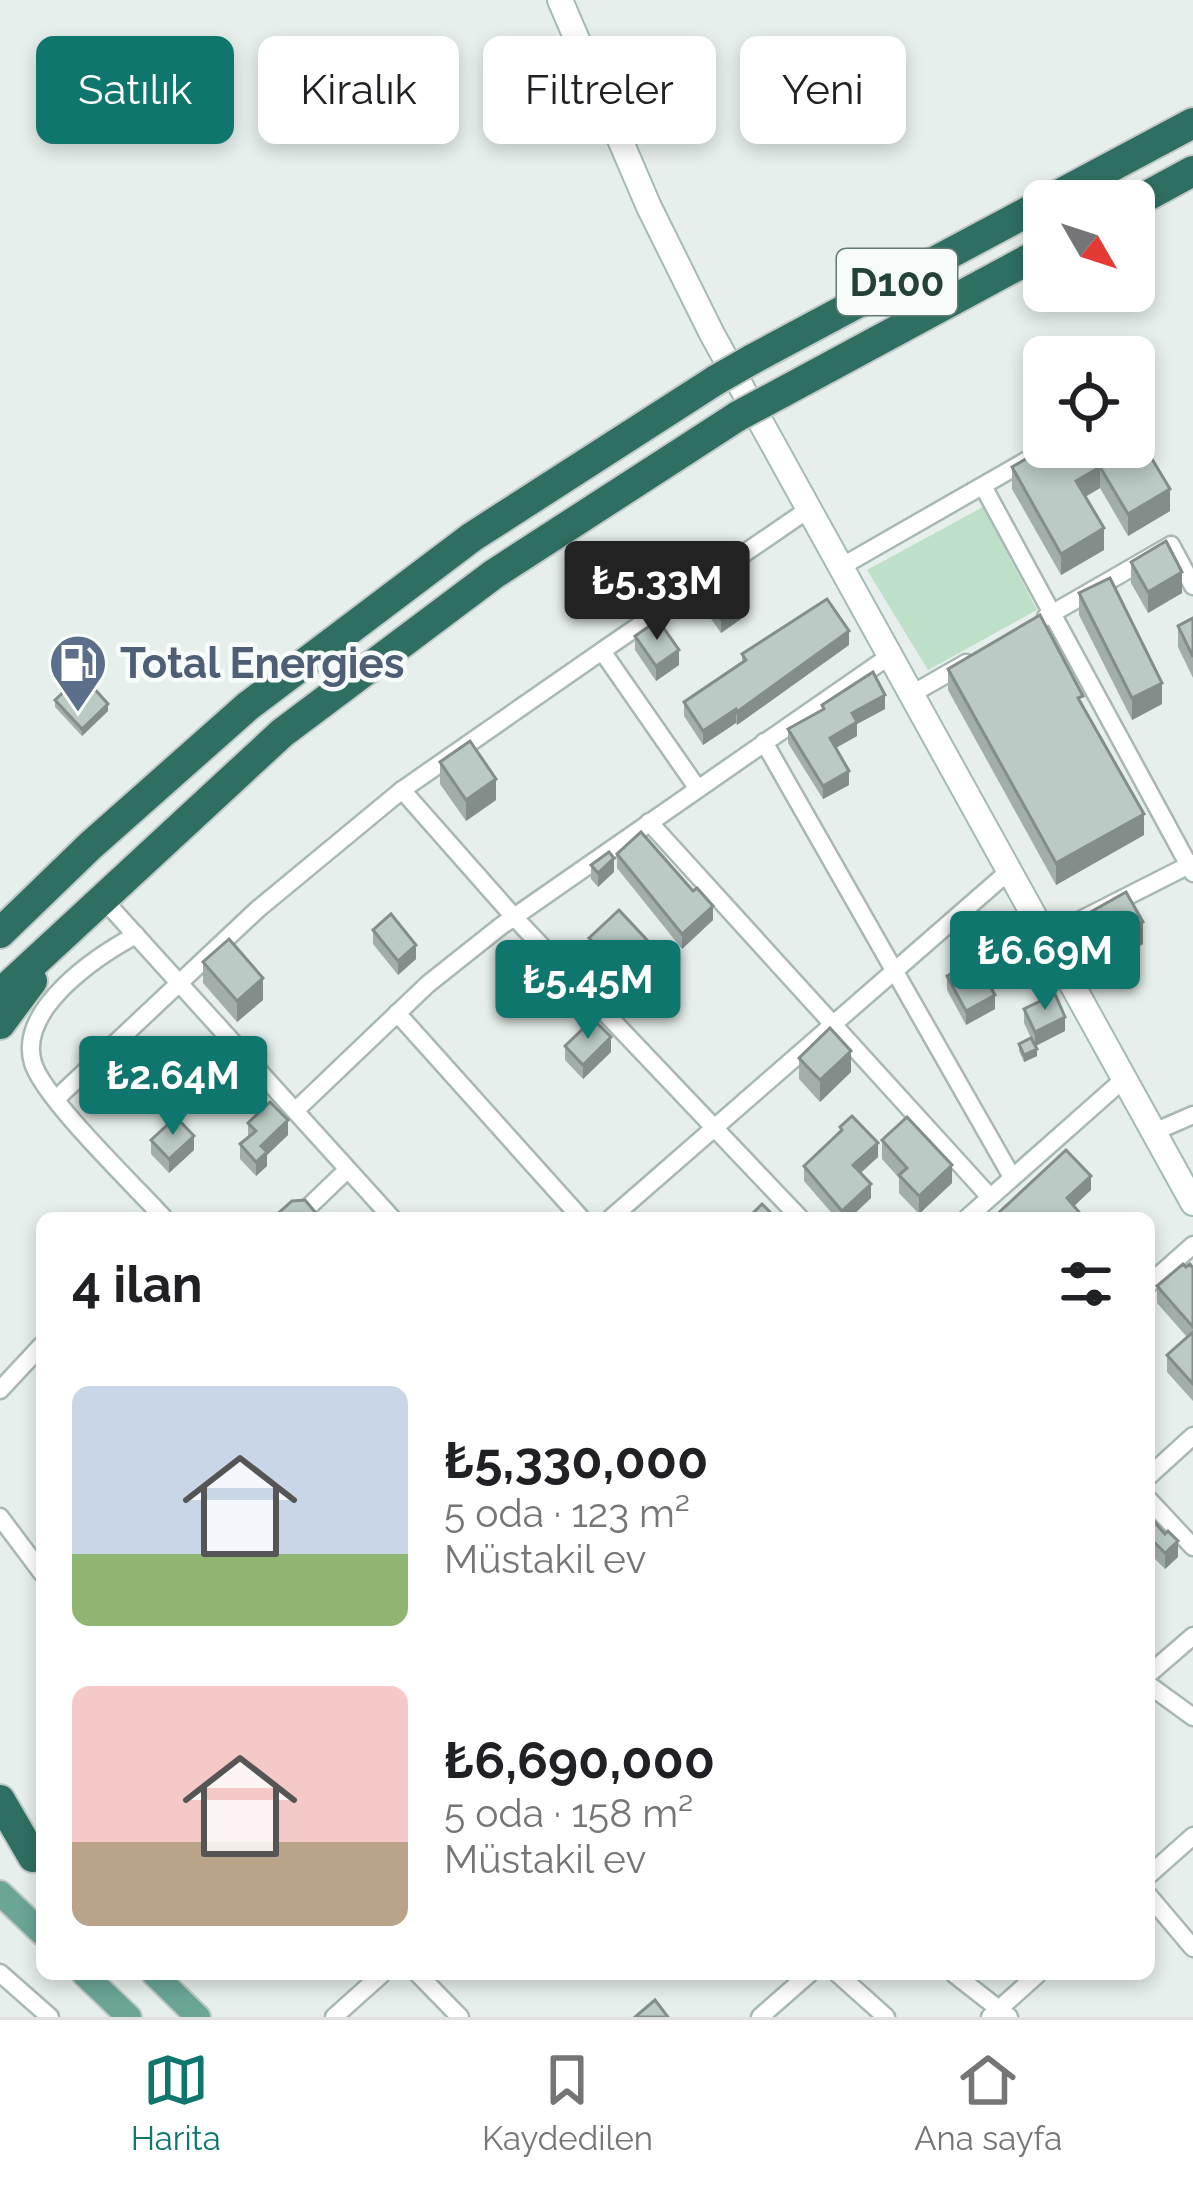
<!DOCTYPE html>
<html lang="tr">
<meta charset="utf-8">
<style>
body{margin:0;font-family:Raleway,sans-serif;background:#f6f6f6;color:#202124;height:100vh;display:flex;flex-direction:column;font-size:45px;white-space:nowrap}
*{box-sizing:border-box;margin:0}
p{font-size:39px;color:#757577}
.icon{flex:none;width:66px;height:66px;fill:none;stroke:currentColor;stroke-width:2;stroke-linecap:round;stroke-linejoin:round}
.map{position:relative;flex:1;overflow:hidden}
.side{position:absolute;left:36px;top:1212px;width:1119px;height:768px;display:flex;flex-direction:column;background:#fff;border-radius:18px;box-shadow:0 6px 18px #0003}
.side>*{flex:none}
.hud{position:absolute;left:36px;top:36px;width:1122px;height:108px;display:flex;gap:24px}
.needle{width:78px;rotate:129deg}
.tools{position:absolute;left:1023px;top:180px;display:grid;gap:24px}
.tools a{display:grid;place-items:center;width:132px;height:132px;border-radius:18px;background:#fff;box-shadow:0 6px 18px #0003;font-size:60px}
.price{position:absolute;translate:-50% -102px;padding:0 27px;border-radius:12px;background:#0f766e;color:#fff;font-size:39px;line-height:78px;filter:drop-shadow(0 3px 6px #0008)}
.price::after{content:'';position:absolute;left:50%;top:72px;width:36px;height:27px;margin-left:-18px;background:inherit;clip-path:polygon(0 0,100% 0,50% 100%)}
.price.current{background:#222;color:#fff}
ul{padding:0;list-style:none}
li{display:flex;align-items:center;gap:36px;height:300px;padding:0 36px}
li span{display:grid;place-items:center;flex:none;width:336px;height:240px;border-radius:18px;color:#555}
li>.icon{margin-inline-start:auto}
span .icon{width:144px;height:144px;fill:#fffc;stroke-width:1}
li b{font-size:51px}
h2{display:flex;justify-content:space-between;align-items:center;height:144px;padding:0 36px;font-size:51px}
.chip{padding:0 42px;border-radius:18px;background:#fff;box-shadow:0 6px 18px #0003;font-size:42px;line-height:108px}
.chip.current{background:#0f766e;color:#fff}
.dock{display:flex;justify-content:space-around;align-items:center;height:168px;border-top:3px solid #e0e0e0;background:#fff;font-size:33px;color:#757577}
.dock a{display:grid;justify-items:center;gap:6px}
.dock .current{color:#0f766e}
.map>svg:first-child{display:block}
.green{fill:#bfe0c8}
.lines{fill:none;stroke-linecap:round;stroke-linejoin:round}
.street-casing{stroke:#a8b8b2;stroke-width:21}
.secondary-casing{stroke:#a4bbb3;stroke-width:28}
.primary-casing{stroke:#c2cac8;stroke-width:28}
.highway-casing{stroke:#c2cac8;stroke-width:34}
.street{stroke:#fff;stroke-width:16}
.secondary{stroke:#fff;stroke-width:24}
.primary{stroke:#6aa596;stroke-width:24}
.highway{stroke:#2f6f62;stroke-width:30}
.highway-bridge-casing{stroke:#c2cac8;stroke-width:34;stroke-linecap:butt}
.highway-bridge{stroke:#2f6f62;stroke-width:30}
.wall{fill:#a1aea9}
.shaded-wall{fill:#838d89}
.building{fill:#bbcac4;stroke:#838d89;stroke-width:3}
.labels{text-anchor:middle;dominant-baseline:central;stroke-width:9;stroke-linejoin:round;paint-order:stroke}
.shield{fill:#f7fbf9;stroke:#637a73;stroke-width:3}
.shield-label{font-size:39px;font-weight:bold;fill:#24423a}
.service-label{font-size:42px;font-weight:bold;fill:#4e5e75;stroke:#f7fbf9;text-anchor:start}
</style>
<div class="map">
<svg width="1193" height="2017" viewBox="0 0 1193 2017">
<rect width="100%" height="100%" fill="#e6efeb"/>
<path class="green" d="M983,507L1037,610L928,670L867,570Z"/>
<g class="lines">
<defs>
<g id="street">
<path d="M984,488L1193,873"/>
<path d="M839,568L1050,447"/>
<path d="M1046,617L1171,545L1193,586"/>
<path d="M910,695L966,663"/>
<path d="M764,742L1012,1177"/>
<path d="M698,789L602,651L806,511"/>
<path d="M402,790L514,917L800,1218"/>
<path d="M649,822L990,1197"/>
<path d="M103,899L392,1218"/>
<path d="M136,935C97,956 17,1009 33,1063C44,1099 135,1186 164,1218"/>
<path d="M1045,938L1193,863"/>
<path d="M397,1013L581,1218"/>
<path d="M56,1099L258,909L402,790L602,651"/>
<path d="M296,1110L428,984L501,926L888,657"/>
<path d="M1154,1132L1193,1115"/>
<path d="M297,1218L347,1170"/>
<path d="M611,1218L1008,872"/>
<path d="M967,1218L1124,1079"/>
<path d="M1149,1284L1193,1245"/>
<path d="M0,1390L42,1345"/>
<path d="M1149,1476L1193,1436"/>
<path d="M1149,1500L1193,1547"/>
<path d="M0,1517L42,1573"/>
<path d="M1149,1674L1193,1636"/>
<path d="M1149,1685L1193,1717"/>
<path d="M1149,1875L1193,1836"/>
<path d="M1149,1896L1193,1948"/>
<path d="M0,1973L50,2017"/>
<path d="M418,1974L460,2017"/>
<path d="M838,1974L886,2017"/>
<path d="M954,1974L1009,2017"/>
<path d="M334,2017L382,1974"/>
<path d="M760,2017L809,1974"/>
<path d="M990,2017L1038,1974"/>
</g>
<path id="secondary" d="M560,0L649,207L712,334L1193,1203"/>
<g id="primary">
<path d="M0,1893L42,1933"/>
<path d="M84,1974L129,2017"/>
<path d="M154,1974L198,2017"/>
</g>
<g id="highway">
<path d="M1047,201L1193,123"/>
<path d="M1134,203L1193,171"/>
<path d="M751,360L1044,203"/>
<path d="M781,393L1044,251"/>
<path d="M0,933L90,846L248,706L472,537L716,380"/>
<path d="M0,994L282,733L494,574L738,416"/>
<path d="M0,1024L32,981"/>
<path d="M0,1800L33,1857"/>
</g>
</defs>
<use href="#street" class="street-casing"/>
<use href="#secondary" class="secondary-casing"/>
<use href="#primary" class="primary-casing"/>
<use href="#highway" class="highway-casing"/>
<use href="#street" class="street"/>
<use href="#secondary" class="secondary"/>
<use href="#primary" class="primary"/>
<use href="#highway" class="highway"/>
<defs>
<g id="highway-bridge">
<path d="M716,380L751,360"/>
<path d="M738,416L781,393"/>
</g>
</defs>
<use href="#highway-bridge" class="highway-bridge-casing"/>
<use href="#highway-bridge" class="highway-bridge"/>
</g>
<g class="wall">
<path d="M1134,447L1170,511L1128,536L1100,488L1085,497L1104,550L1061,575L1012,489V467Z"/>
<path d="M1131,562L1182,593L1148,613L1131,583Z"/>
<path d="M700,589L741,619L721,633L700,603Z"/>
<path d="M1079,593L1162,704L1132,720L1079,615Z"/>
<path d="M1193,618V678L1178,647V626Z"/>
<path d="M635,636L679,665L656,681L635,650Z"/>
<path d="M849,645L737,725L736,723L703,745L684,716V702L742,662V654Z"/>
<path d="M948,669L1083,705L1144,835L1056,885L948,690Z"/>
<path d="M55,700L108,711L82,736L55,707Z"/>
<path d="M822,705L885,709L857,724V736L836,748L849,785L823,799L788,743V729L822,710Z"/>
<path d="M440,762L496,800L466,821L440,784Z"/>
<path d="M617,854L693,891L713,920L682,949L617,868Z"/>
<path d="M591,865L614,872L598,887L591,879Z"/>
<path d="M1087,914L1143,944L1104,965L1087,935Z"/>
<path d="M373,930L416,959L398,975L373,944Z"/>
<path d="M589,938L658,953L678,962L669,971L661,962V969L630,996L589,952Z"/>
<path d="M203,962L263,1000L237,1022L203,983Z"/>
<path d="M947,976L995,1009L966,1025L947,990Z"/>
<path d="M1024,1009L1065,1031L1036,1046L1037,1056L1024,1062L1019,1051V1044L1031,1038L1024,1023Z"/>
<path d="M565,1046L611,1052L583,1079L565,1060Z"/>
<path d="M799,1058L851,1072L820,1102L799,1079Z"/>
<path d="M248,1123L288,1135L267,1155V1166L256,1176L240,1159V1144L248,1138Z"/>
<path d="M840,1127L878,1157L861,1173L871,1198L850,1218H836L804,1181V1166L840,1132Z"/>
<path d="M151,1140L194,1150L169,1173L151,1154Z"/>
<path d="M882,1140L952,1183L919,1214L899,1193V1178L882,1159Z"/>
<path d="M1186,1267L1193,1268V1401L1167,1372V1355L1187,1337L1157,1303V1286Z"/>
<path d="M1149,1516L1165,1534L1178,1557L1165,1569L1149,1553Z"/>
</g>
<g class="shaded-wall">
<path d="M1100,467V488L1076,502V481Z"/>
<path d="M1170,489V511L1128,536V514Z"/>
<path d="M1104,528V550L1061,575V554Z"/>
<path d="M1182,572V593L1148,613V592Z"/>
<path d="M741,604V619L721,633V619Z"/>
<path d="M849,631V645L737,725V712Z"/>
<path d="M679,650V665L656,681V666Z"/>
<path d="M1162,683V704L1132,720V698Z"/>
<path d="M885,695V709L857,724V736L830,751V738L852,713Z"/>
<path d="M108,704V711L82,736V729Z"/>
<path d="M736,709V723L703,745V731Z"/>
<path d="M849,771V785L823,799V786Z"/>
<path d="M496,779V800L466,821V800Z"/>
<path d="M1144,814V835L1056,885V863Z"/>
<path d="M614,858V872L598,887V873Z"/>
<path d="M713,906V920L682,949V934Z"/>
<path d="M1143,922V944L1104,965V944Z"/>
<path d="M416,945V959L398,975V961Z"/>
<path d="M661,955V969L630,996V982Z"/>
<path d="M678,955V962L669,971V964Z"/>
<path d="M263,978V1000L237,1022V1001Z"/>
<path d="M995,995V1009L966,1025V1011Z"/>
<path d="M1065,1017V1031L1035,1046V1032Z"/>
<path d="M611,1037V1052L583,1079V1065Z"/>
<path d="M1037,1049V1056L1024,1062V1055Z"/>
<path d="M851,1051V1072L820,1102V1080Z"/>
<path d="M288,1120V1135L267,1155V1166L256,1176V1162L261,1146Z"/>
<path d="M194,1136V1150L169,1173V1159Z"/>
<path d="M878,1143V1157L853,1179V1165Z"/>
<path d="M952,1165V1183L919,1214V1196Z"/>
<path d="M1091,1176V1190L1067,1213V1198Z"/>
<path d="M871,1184V1198L850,1218H842V1211Z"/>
<path d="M1178,1541V1557L1165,1569V1553Z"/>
</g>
<g class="building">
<path d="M1134,441L1144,457L1149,454L1170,489L1128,514L1100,467L1076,481L1104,528L1061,554L1012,467L1046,447H1134Z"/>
<path d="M1166,541L1182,572L1148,592L1131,562Z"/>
<path d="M720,575L741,604L721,619L700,589Z"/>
<path d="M1110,578L1162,683L1132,698L1079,593Z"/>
<path d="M827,599L849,631L737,712L736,709L703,731L684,702L746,660L742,654Z"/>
<path d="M1040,615L1083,696L1078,698L1144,814L1056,863L948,669Z"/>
<path d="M1193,618V657L1178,626Z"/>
<path d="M658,620L679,650L656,666L635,636Z"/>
<path d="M873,672L885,695L852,713L857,722L830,738L849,771L823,786L788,729L824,709L822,705Z"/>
<path d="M82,675L108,704L82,729L55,700Z"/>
<path d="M470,741L496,779L466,800L440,762Z"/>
<path d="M641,832L693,891L697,888L713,906L682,934L617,854Z"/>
<path d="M609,852L614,858L598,873L591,865Z"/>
<path d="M1126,892L1143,922L1104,944L1087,914Z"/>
<path d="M619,910L661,955L630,982L589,938Z"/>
<path d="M391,914L416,945L398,961L373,930Z"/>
<path d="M229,939L263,978L237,1001L203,962Z"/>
<path d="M667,944L678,955L669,964L658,953Z"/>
<path d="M975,960L995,995L966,1011L947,976Z"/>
<path d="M1055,994L1065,1017L1035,1032L1024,1009Z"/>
<path d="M593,1019L611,1037L583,1065L565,1046Z"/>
<path d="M830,1028L851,1051L820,1080L799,1058Z"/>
<path d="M1031,1038L1037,1049L1024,1055L1019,1044Z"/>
<path d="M270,1102L288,1120L261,1146L267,1152L256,1162L240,1144L256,1131L248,1123Z"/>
<path d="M852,1116L878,1143L853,1165L871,1184L842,1211L804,1166L842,1130L840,1127Z"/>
<path d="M176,1117L194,1136L169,1159L151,1140Z"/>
<path d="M907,1117L952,1165L919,1196L899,1175L907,1168L882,1140Z"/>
<path d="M1066,1150L1091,1176L1067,1198L1084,1218H993Z"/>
<path d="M305,1200L320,1218H273L292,1201Z"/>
<path d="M762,1204L776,1218H748Z"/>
<path d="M1183,1264L1186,1267L1190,1264L1193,1268V1327L1157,1286Z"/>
<path d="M1193,1332V1384L1167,1355Z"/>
<path d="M1149,1516L1165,1534L1168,1531L1178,1541L1165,1553L1149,1537Z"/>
<path d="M655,2000L668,2017H635Z"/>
</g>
<defs>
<symbol id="fuel-pin" viewBox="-11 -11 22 30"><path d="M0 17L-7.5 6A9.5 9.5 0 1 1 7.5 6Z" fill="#5c6f8a" stroke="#f7fbf9"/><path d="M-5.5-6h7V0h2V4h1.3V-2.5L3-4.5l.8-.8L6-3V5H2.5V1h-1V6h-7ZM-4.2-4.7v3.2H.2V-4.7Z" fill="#fff"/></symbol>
</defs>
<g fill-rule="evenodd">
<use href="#fuel-pin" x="45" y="630" width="66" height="90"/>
</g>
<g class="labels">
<rect class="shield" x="837" y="249" width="120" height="66" rx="9"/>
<g class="shield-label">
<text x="897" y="282">D100</text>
</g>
<g class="service-label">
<text x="120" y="663">Total Energies</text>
</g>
</g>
</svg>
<div class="tools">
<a><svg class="needle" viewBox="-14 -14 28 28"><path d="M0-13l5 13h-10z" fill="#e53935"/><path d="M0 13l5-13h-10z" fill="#757577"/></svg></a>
<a><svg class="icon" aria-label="locate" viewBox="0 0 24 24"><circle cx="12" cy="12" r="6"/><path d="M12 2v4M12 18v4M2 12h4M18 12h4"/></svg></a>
</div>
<b class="price current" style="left:657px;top:643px">₺5.33M</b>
<b class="price" style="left:1045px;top:1013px">₺6.69M</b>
<b class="price" style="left:588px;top:1042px">₺5.45M</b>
<b class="price" style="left:173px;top:1138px">₺2.64M</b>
<div class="hud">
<a class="chip current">Satılık</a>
<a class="chip">Kiralık</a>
<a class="chip">Filtreler</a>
<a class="chip">Yeni</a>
</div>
<section class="side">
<h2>4 ilan<svg class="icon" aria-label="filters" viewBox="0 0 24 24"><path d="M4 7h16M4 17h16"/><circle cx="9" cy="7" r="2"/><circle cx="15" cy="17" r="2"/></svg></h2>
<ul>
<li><span style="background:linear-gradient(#c9d6e8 70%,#8fb573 0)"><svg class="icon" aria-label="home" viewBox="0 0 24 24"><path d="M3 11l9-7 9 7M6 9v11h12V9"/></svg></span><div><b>₺5,330,000</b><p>5 oda · 123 m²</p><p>Müstakil ev</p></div></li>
<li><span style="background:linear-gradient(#f6c9c9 65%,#b9a48a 0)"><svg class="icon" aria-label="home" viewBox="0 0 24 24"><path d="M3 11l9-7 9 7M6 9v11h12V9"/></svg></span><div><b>₺6,690,000</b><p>5 oda · 158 m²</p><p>Müstakil ev</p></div></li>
</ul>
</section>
</div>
<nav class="dock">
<a class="current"><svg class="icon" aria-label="map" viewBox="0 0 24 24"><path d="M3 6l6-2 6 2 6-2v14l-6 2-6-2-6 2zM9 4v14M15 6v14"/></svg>Harita</a>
<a><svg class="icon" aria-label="saved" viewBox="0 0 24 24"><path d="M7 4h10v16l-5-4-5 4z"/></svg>Kaydedilen</a>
<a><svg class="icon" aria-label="home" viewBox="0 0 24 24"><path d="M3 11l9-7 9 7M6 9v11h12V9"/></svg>Ana sayfa</a>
</nav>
